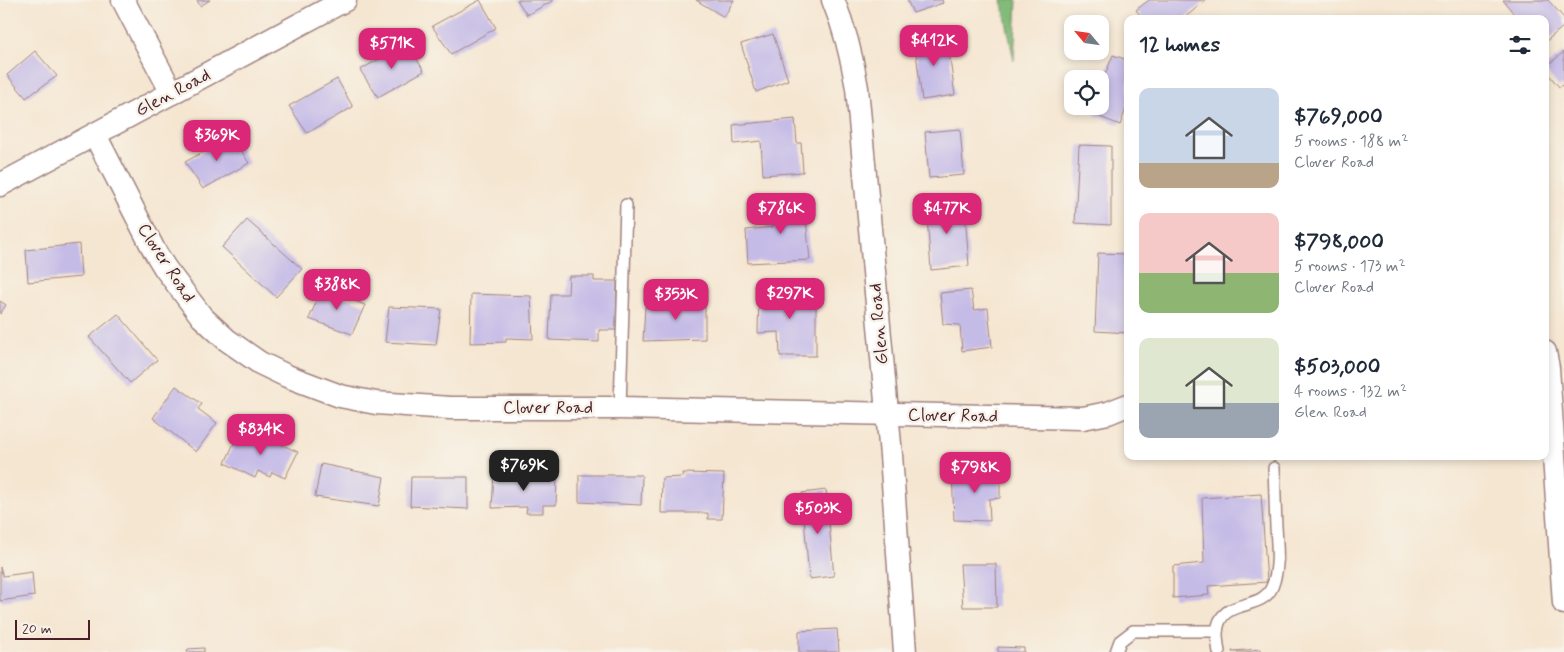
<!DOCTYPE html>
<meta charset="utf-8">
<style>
body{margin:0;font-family:Mynerve,sans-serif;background:#f6f6f7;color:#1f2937;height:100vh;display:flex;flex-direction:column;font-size:19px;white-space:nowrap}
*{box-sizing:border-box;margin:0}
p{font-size:16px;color:#747a83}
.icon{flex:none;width:28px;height:28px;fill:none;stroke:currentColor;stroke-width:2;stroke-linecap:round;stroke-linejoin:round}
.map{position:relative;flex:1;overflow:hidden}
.sheet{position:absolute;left:1124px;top:15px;width:425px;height:445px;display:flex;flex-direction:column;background:#fff;border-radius:10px;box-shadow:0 2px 8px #0003}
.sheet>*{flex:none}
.needle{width:32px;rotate:299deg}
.fabs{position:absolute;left:1064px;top:15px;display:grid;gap:10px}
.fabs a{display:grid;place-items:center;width:45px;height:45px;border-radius:10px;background:#fff;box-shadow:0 2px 8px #0003;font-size:25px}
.scale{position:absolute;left:15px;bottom:12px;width:75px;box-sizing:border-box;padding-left:5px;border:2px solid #4a1f2b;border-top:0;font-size:14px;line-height:18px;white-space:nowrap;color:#4a1f2b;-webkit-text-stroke:4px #f7f3e8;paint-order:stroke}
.price{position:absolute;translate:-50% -42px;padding:0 11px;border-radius:10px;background:#db2777;color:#fff;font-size:16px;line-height:32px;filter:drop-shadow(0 1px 2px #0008)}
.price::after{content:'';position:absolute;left:50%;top:30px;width:15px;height:11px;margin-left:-8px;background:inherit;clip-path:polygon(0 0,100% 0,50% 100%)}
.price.on{background:#222;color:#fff}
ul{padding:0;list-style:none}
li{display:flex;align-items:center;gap:15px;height:125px;padding:0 15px}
li span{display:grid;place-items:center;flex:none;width:140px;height:100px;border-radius:10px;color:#555}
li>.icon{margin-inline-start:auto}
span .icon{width:60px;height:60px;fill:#fffc;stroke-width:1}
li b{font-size:21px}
h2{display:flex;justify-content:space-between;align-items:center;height:60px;padding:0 15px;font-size:21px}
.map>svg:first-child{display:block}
.forest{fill:#80bb79;stroke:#656d52}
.building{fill:#c5bbe7}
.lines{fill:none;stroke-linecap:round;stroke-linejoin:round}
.lane-casing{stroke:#a0827e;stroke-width:14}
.street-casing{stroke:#a0827e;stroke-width:25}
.lane{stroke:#fff;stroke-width:11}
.street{stroke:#fff;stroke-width:22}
.labels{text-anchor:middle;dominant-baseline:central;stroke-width:5;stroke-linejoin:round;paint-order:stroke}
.street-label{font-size:18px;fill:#4a1f2b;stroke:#f7f3e8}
</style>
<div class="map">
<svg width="1564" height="652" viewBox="0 0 1564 652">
<rect width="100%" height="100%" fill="#f7f3e8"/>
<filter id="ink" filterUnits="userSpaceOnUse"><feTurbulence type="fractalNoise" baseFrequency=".02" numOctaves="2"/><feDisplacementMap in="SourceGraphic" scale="10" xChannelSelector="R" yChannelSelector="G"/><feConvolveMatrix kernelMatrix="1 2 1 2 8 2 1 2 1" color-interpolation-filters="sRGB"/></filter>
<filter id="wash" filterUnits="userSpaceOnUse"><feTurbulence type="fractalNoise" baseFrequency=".0096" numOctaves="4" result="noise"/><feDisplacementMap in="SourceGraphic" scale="20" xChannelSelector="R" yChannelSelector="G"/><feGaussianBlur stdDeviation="1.12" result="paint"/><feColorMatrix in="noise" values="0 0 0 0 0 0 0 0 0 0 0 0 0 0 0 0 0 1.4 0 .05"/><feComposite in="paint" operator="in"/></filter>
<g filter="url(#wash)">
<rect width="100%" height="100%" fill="#f5e6d1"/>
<path class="forest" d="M1002,0H1017L1014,61Z"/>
<g id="blocks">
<g class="building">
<path d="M197,0H210L200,6Z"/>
<path d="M480,0L496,28L451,54L432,26Z"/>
<path d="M517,0H554L527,15Z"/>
<path d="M696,0H734L724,17Z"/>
<path d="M907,0H942L943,3L913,13Z"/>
<path d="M1149,0H1206L1183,19L1179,15L1175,19H1143L1136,10Z"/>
<path d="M1503,0H1548L1564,18V26L1545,42V19H1518Z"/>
<path d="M939,32L942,45H948L955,95L922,100L914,37Z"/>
<path d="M773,34L788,80L756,92L741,44Z"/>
<path d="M407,43L424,71L378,97L360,70Z"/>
<path d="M35,51L57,76L26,98L7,75Z"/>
<path d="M1564,52V85L1559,87L1545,70V67Z"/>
<path d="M1113,55L1128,60V103L1120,125L1095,115L1098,106H1100L1103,94L1100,93V87Z"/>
<path d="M337,79L353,107L307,133L289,106Z"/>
<path d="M795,119L797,143H801L803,172L763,175L761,141L734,144L733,125Z"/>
<path d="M960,129L964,175L929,178L925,132Z"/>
<path d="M232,136L249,163L203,189L185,162Z"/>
<path d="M1079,145L1111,146V225L1075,223Z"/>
<path d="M804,199L810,260L748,263L746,230L773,227L770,203Z"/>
<path d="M964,200L969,266L931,270L926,203Z"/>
<path d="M247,220L302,269L276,297L222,247Z"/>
<path d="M79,244L81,277L28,282L26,250Z"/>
<path d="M1098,253L1128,254V333L1095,331Z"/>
<path d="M569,276H594V281H617L616,330H599V342L549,340L551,294H568Z"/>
<path d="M322,288L365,305L352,334L309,319Z"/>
<path d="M816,290V356H780L779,332L758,333L759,292Z"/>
<path d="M971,290L974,310L988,308L992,347L962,351L960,325L943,324L940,293Z"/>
<path d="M471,294L531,296L533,339L506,338V342L470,343Z"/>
<path d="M675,294L705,298V339L643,341L645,307L674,309Z"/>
<path d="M0,301L6,305L0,314Z"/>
<path d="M389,307L441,309L436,345L385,342Z"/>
<path d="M118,314L157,360L130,383L89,337Z"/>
<path d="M176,386L202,404L198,409L217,423L196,452L153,418Z"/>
<path d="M239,432L258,441L260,435L298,452L285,478L272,472L270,477L258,471L255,478L225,463Z"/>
<path d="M321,464L384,477L379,506L315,497Z"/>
<path d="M1000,468V498L989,499L990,521L954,520L952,472Z"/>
<path d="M682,473L724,474L722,519H708V513H661L662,478L683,477Z"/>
<path d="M494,474L557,478L556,505H543V513H526L527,507L492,508Z"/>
<path d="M579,475H642L641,505L579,502Z"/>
<path d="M411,477H468V509L410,506Z"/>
<path d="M826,490L834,576L809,579L802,493Z"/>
<path d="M1261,494L1267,582L1208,586L1209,595L1173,598V566L1204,563L1202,498Z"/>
<path d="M960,564H996L997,607H963Z"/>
<path d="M0,567L3,576L32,572L34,596L0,601Z"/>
<path d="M837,629L839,652H799V631Z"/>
<path d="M998,647L1024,648V652H998Z"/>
<path d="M204,648V652H187L188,649Z"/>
<path d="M1261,649V652H1232V651Z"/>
</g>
</g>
</g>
<g filter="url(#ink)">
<use href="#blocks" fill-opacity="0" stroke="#a0827e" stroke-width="1"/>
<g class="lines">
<defs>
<g id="lane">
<path d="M620,408L626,205"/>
<path d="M1116,652L1120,641L1133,631H1217"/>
<path d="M1219,652C1218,646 1217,639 1217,633C1219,596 1261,613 1272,587C1280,567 1277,547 1276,526C1275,507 1275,488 1274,468"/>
</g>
<g id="street">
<path d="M123,0L172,93"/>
<path d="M833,0C845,29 852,57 857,88L891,455L905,652"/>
<path d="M95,135L154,250L165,268L202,317L227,340L260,363L287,376L340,396L376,403L450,408H620L1083,418L1108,413L1128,405"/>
<path d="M0,185L345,0"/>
<path d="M1545,352L1548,368L1564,603"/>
</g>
</defs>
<use href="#lane" class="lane-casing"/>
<use href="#street" class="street-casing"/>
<use href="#lane" class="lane"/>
<use href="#street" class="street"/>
</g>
</g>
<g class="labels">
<g class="street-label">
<text transform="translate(173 93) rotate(-28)">Glen Road</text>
<text transform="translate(166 263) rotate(57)">Clover Road</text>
<text transform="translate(879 324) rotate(-95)">Glen Road</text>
<text x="548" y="408">Clover Road</text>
<text transform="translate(953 416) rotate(1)">Clover Road</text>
</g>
</g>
</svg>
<div class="fabs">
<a><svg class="needle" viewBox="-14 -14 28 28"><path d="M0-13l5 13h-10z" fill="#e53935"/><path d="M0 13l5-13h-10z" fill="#747a83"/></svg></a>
<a><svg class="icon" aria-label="locate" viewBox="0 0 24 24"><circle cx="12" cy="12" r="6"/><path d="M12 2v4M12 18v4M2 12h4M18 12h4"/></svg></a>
</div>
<div class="scale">20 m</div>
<b class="price" style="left:934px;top:67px">$412K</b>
<b class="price" style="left:392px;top:70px">$571K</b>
<b class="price" style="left:217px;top:162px">$369K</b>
<b class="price" style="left:781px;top:235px">$786K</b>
<b class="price" style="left:947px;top:235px">$477K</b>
<b class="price" style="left:337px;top:311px">$388K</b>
<b class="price" style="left:790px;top:320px">$297K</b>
<b class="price" style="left:676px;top:321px">$353K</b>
<b class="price" style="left:261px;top:456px">$834K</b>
<b class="price on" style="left:524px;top:492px">$769K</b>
<b class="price" style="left:975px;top:494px">$798K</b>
<b class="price" style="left:818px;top:535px">$503K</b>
<section class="sheet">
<h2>12 homes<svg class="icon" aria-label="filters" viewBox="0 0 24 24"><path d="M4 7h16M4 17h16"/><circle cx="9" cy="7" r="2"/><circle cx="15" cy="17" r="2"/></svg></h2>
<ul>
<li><span style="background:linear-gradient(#c9d6e8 75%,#b9a48a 0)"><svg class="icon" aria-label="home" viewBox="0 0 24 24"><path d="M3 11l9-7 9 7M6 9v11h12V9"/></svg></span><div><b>$769,000</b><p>5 rooms · 188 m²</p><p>Clover Road</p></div></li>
<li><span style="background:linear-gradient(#f6c9c9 60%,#8fb573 0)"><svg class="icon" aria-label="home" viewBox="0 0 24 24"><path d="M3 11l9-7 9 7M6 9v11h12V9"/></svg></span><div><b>$798,000</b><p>5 rooms · 173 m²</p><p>Clover Road</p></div></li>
<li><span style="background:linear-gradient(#dfe7d0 65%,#9aa5b1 0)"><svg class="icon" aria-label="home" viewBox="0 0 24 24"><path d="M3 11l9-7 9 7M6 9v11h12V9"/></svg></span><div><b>$503,000</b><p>4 rooms · 132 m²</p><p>Glen Road</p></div></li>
</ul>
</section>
</div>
